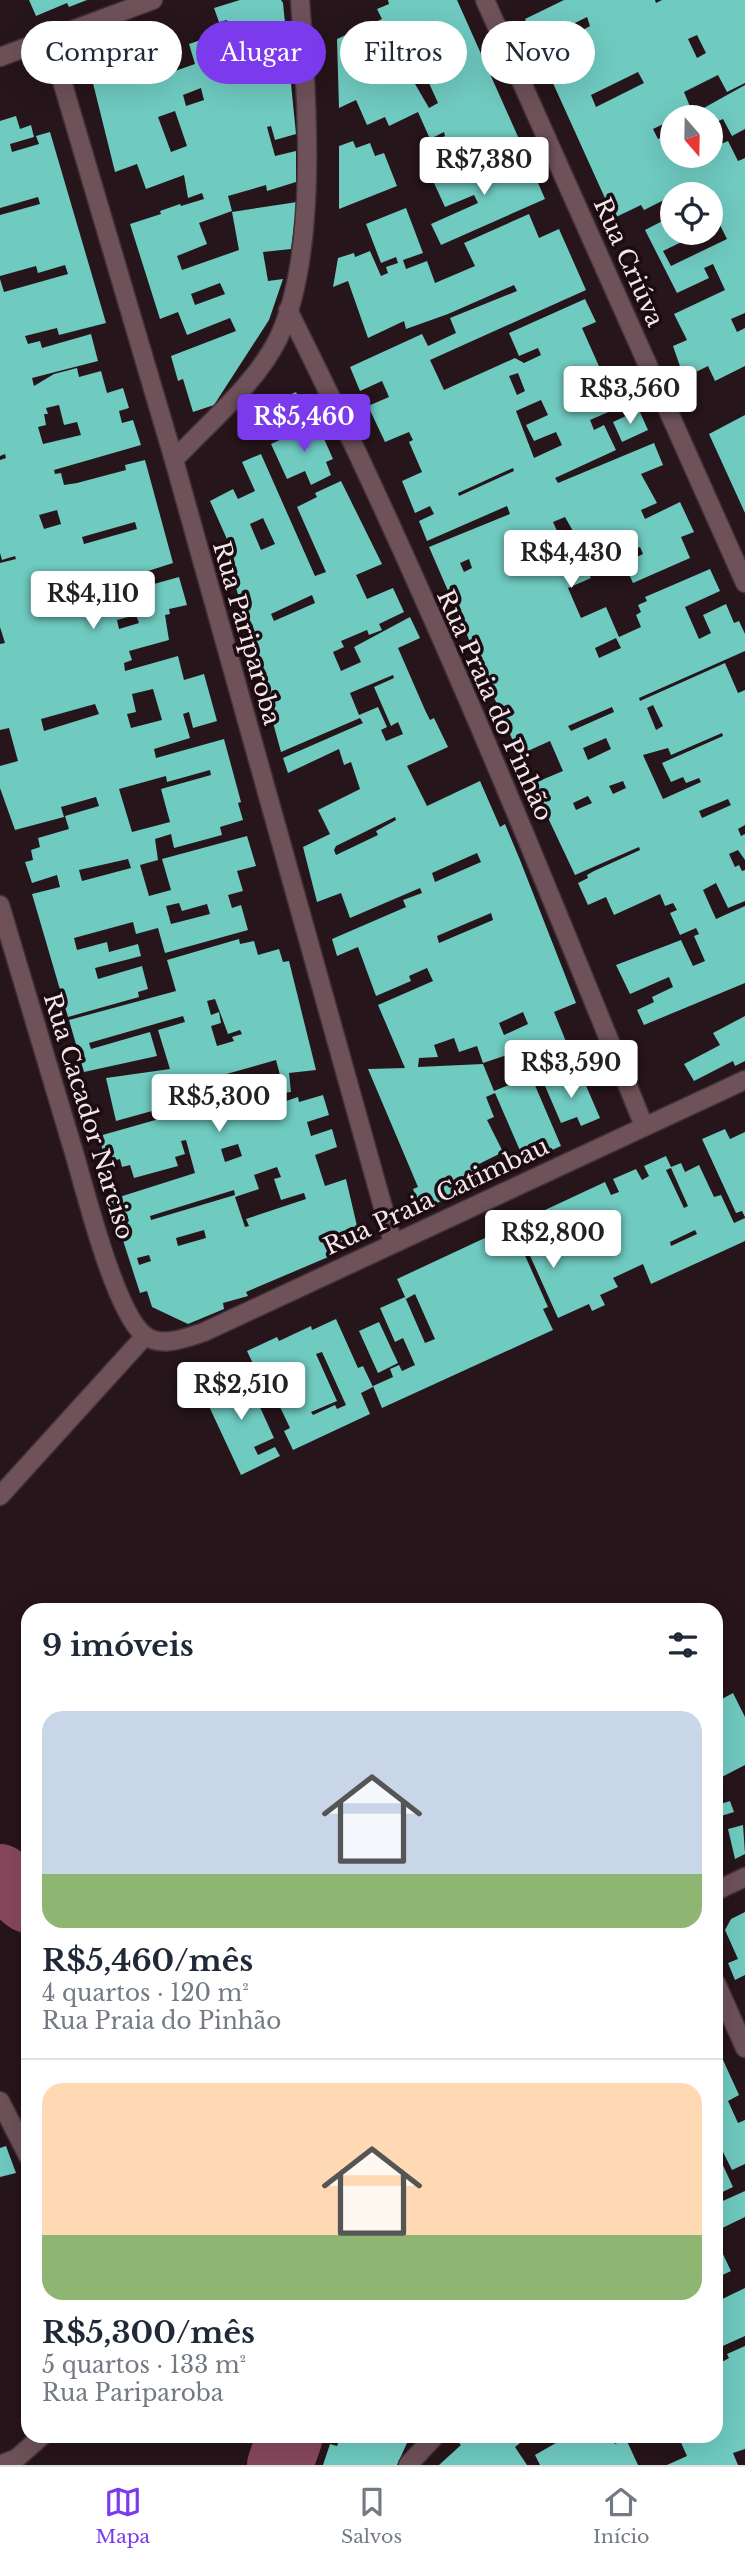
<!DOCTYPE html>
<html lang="pt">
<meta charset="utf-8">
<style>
body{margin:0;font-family:"Libre Baskerville",serif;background:#f2f2f3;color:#1f2937;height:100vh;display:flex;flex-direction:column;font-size:26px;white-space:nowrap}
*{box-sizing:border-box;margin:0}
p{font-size:23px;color:#747a83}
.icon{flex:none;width:38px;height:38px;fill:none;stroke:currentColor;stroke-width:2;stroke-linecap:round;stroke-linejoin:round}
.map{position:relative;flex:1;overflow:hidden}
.side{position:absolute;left:21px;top:1603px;width:702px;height:840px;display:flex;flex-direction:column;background:#fff;border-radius:21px;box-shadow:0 7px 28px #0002}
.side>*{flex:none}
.guide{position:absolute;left:21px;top:21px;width:704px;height:63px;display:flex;gap:14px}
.needle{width:46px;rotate:160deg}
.buttons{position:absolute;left:660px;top:105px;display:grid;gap:14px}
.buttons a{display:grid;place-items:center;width:63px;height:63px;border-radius:50%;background:#fff;box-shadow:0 7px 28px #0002;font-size:35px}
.price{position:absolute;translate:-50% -60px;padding:0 16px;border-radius:7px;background:#fff;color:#222;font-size:23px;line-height:46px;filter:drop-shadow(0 2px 4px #0008)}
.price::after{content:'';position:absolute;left:50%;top:42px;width:21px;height:16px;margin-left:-10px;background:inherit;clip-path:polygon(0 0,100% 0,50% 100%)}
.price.selected{background:#7c3aed;color:#fff}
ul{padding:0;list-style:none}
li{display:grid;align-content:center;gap:14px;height:371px;padding:0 21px}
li+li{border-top:2px solid #e0e1e3}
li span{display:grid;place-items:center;height:217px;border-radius:21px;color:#555}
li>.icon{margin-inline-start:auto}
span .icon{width:126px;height:126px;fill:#fffc;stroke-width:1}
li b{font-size:30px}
h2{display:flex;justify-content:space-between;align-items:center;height:84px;padding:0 21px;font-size:30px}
.pill{padding:0 24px;border-radius:32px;background:#fff;box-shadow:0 7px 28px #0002;font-size:24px;line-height:63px}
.pill.selected{background:#7c3aed;color:#fff}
.menu{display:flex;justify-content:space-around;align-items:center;height:98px;border-top:2px solid #e0e1e3;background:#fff;font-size:19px;color:#747a83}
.menu a{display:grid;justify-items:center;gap:4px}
.menu .selected{color:#7c3aed}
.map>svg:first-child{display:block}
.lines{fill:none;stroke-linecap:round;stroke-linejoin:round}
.river{stroke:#87475c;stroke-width:66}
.building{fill:#6fcac0;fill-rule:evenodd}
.minor-casing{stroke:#433237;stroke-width:21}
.minor{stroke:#6e5159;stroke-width:18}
.labels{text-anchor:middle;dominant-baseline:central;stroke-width:7;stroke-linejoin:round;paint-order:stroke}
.street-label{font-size:24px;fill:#f3e7ea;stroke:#1c0c11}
</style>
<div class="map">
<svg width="745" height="2465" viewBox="0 0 745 2465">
<rect width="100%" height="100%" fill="#26151a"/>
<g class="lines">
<g class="river">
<path d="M0,1877L28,1900"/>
<path d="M280,2465L290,2436"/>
</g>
</g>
<g class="building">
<path d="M29,0H87L69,7L67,3L36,16Z"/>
<path d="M240,0H281L283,3L296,134L275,140L271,126L267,127L275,156L296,151V182L267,191L266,185L228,196L232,211L199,223L207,244L177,256L182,270L239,250L232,212L297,202L291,249L263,252L268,281L283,279L269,320L214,405L193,412L183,379L178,381L171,356L236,331L230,318L187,335L178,312L160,319L130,224L161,214L160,211L180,204L181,206L204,199L202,193L188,198L184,175L146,189L137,164L115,172L87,59L95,50L160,27L175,71L195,64L189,44L230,30L227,20L219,22L214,8ZM201,88L204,100L186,106L183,95ZM175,111L187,146L171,152L158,117ZM220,283L225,294L195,305L191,294Z"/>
<path d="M388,0H457L519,139L444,173L441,168L434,171L426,144L445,136L444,132L430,139L418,112L389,126L385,117L367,125L356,100L339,108L337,39L382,19L377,9L389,4ZM416,40L422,54L405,62L399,48ZM424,72L438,103L429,108L411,77Z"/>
<path d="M564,0H655L656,3L662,0H745V83L727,92L718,75L684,92L693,114L745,85V129L732,136L723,119L710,125V117H678L653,129L658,139L672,132V156H710V149L728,141L738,161L745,158V313L731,319L737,332L745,328V366L715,381L708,366L684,378L673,346L687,340L674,314L725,290L713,264L704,268L709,278L677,293L645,230L672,216V233H700L663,251L671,266L727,239L719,223L713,225L716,234L706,239L702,233H710V194H672V212L666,199L644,210L641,205L614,218L552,81L593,61L579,32L590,26L587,17L535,43L525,19ZM697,35L706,53L697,58L688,39ZM638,72L644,83L596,107L591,95Z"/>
<path d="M16,116L20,129L31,125L34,137L10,144L12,152L39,144L36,136L50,132L106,323L59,335L57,328L25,336L28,344L40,341L42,348L91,334L98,361L32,378L34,386L54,374L77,368L79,377L101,371L107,393L123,388L129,408L119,411L122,423L133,420L141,445L54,470L55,474L61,473L64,485L77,483L126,470L125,465L145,460L173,563L148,571L150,578L65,603L68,608L179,577L187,605L169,609L170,614L165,615L169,640L129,651L132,660L124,663L125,671L178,656L184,680L204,674L217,721L193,728L189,712L183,714L190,738L154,749L156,758L224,739L241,802L238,803L243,820L220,827L222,835L174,848L171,834L155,839L158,860L140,865L149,896L171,890L162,859L247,836L256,866L237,871L243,891L228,895L232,908L241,905L248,930L165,953L158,928L136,934L133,922L74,938L77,950L107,942L109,952L138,944L141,956L95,968L98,979L142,966L148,989L138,992L139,997L68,1017L32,894L60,887L57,875L32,883L25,862L33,860L31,850L40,847L38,838L69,829L65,816L99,806L96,797L61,807L64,817L15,830L0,788V766L18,761L9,728L0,730V644L5,643L0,627V563L16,559L15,556L2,560L0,553V460L6,458L5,454L0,456V279L4,292L68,274L65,265L38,273L36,266L0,276V215L40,204L38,197L0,208V121ZM59,405L64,425L77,422L81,435L43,444L38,427L46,425L44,414H48L46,408ZM57,510L61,524L44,529L39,515ZM135,522L137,529L84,544L82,537ZM136,615L139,623L119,629L117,620ZM153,689L162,720L131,728L127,714L136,712L132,694ZM95,704L99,714L44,731L41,719ZM210,770L211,775L161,789L170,822L132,832L119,789L166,776L167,782ZM128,859L131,868L82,881L79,870ZM179,903L182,911L207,904L210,914L171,924L166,906Z"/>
<path d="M353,141L356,148L370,143L375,156L384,153L397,186L339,209V146Z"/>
<path d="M503,152L510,178L532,169L545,199L441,245L431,224L478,203L474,195L445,207L434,183Z"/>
<path d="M406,208L423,253L403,260L406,269L427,261L435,283L475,266L464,243L529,214L539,238L559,229L586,290L430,360L444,390L515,358L524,363L541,355L538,348L519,356L509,333L585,299L596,322L582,328L602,373L597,375L613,410L590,420L594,430L604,425L616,450L555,478L558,483L654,443L663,465L641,474L657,503L641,510L645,519L680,502L694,532L681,537L690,558L633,583L627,570L619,574L615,567L643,554L640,547L587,570L591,578L568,588L581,618L606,607L619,637L641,627L636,615L641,612L638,605L647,601L645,597L710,569L720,591L685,607L699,639L711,633L703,615L726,604L734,623L739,621L745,634V651L639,698L640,701L725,663L738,693L745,690V825L738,829L741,836L745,834V860L738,850L729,854L735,867L739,865L742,871L745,870V901L728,908L716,883L703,890L716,919L745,906V983L644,1025L637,1010L654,1002L652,997L673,987L669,977L630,994L616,965L681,940L693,966L705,961L694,936L699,934L696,928L680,935L670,913L677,910L673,903L665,906L660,894L614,915L606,897L588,905L578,883L588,878L587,875L594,871L640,850L639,847L575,875L532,784L563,771L550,741L519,755L429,547L510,514L507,506L427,541L419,521L434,514L430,506L415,513L402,481L422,472L409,442L413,440L409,432L385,442L368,406L389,397L382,381L360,391L350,367L422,334L428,346L456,333L450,318L517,291L514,285L448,314L406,329L404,321L368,338L348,281L333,287L338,258L354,253L355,257L370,251L381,276L388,273L386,267L398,263L396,257L381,263L366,224ZM518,373L525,391L517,395L509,376ZM541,400L548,415L526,425L534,441L556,432L562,445L534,458L516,411ZM513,468L514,471L459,496L458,493ZM565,517L582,547L567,553L553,522ZM517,538L522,548L509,554L505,544ZM469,559L472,568L464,572L460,563ZM616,638L621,648L599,658L595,648ZM653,705L663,726L656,730L647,708ZM612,707L614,712L571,731L568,726ZM722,733L723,736L662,763L671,782L683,777L686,783L699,778L701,782L663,799L643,755L668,748L671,755ZM606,738L611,749L588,760L583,748ZM623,781L626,788L613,794L609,786ZM588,796L592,803L576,810L573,803ZM728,799L731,805L702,818L699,811Z"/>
<path d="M296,392L307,414L284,424L274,402Z"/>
<path d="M639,410L648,430L622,442L613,422Z"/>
<path d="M745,415V513L709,434Z"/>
<path d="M317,423L333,459L326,462L331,475L311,485L305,471L287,479L271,444Z"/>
<path d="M261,454L315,576L326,572L297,507L317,497L315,493L341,481L382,564L356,575L367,599L393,588L404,612L379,624L382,630L369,635L367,630L341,641L344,647L333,652L341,671L361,662L354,647L410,617L420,638L398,648L425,710L430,720L434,718L448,747L407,766L427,806L480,781L500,827L505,824L520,860L576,1003L554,1012L569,1049L536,1063L533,1058L523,1062L519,1051L483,1063L477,1046L459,1052L454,1038L434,1045L438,1057L419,1058L418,1067L483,1064L494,1091L531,1076L561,1146L525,1162L495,1093L486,1097L494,1117L487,1120L503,1152L477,1165L485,1181L435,1204L418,1202L413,1189L418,1187L368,1069L405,1068L378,1005L433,981L427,968L409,976L411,981L376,996L358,947L337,956L332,939L406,907L403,900L422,893L420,888L350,918L341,893L317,902L303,847L330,834L318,810L360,789L351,762L344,765L339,749L288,773L283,758L363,723L360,718L281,752L228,558L234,555L210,501L233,489L238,499L255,491L242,462ZM263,518L275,544L261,550L250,524ZM312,595L315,603L274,621L271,614ZM393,675L394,678L374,687L391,726L398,722L403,734L386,741L381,730L387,727L378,707L359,715L350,693ZM395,817L396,820L376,831L378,835L336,855L334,850L336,846ZM477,853L481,862L435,882L432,873ZM491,913L493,920L439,943L437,936ZM523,1012L528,1024L504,1035L499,1023Z"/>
<path d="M239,939L240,944L254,941L258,955L279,949L283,962L289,961L316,1070L289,1073L291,1092L248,1097L253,1112L298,1097L299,1102L323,1095L329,1115L307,1122L311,1136L332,1129L337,1147L315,1155L325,1186L346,1179L361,1243L246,1292L248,1296L223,1303L224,1309L188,1324L152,1307L147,1291L140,1293L110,1200L195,1173L186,1140L181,1141L185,1154L175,1157L178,1166L134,1178L130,1165L122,1167L120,1159L106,1163L99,1136L173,1115L170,1106L116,1121L106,1078L170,1069L158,1030L185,1022L183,1016L89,1043L91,1049L150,1032L157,1056L84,1072L69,1020L176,991L167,960ZM215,999L228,1034L240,1030L242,1034L232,1037L234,1041L217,1046L211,1026L221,1023L219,1012L211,1015L207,1001ZM276,1060L280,1075L224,1082L223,1075ZM203,1083L206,1096L174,1102L170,1086ZM238,1144L242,1156L225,1162L221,1149ZM277,1167L281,1177L274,1179L281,1200L304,1193L306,1199L246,1219L249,1226L245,1227L235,1197L259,1189L254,1175ZM234,1190L235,1195L151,1220L150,1216ZM204,1230L206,1238L178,1246L176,1238ZM149,1255L151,1261L139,1265L137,1258Z"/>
<path d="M745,1016V1061L735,1066L733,1061L694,1081L684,1064L720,1045L713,1033Z"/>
<path d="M559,1072L567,1089L584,1081L600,1118L581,1126L577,1117L561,1123L542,1079Z"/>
<path d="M725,1129L730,1139L745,1132V1217L742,1211L736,1213L702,1139Z"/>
<path d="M666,1156L671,1167L681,1163L685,1172L699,1165L714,1197L721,1195L734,1223L745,1218V1241L651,1284L643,1264L613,1278L618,1287L600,1295L605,1305L592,1311L589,1304L558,1318L527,1249L523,1251L548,1307L543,1309L553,1330L382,1408L373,1386L393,1377L390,1369L399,1365L402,1371L415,1365L403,1338L395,1342L380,1308L405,1297L425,1343L435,1339L415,1294L406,1299L397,1279L605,1182L611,1195L619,1192L613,1179L636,1169L642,1180L649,1176L644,1166ZM671,1168L688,1206L684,1208L666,1170ZM695,1230L697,1234L671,1246L670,1242Z"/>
<path d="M336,1319L358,1368L363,1366L373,1387L361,1393L370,1414L293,1450L284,1431L290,1428L262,1369L257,1372L247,1351L277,1337L279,1341L311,1326L312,1330ZM322,1352L346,1405L337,1409L335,1405L313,1415L311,1412L337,1401L316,1354Z"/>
<path d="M379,1322L398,1363L378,1373L359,1331Z"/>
<path d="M257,1374L265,1390L254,1394L274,1438L254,1447L258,1455L275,1447L280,1456L241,1475L200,1387L212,1382L214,1388L225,1383L228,1388Z"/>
<path d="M733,1693L745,1717V1765L716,1780V1706L721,1703L720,1700Z"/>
<path d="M730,1801L734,1812L721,1816L717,1805Z"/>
<path d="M743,1825L745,1854L735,1859L728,1829Z"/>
<path d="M745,1912V1975L735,1980L728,1963L738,1959L725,1930L731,1919Z"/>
<path d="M723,2060L739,2095L728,2101L738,2123L745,2120V2164L732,2170L716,2138V2063Z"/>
<path d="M6,2146L16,2173L0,2177V2148Z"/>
<path d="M721,2161L733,2187L716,2195V2163Z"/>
<path d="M745,2191V2217L716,2231V2204Z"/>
<path d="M721,2250L731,2271L716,2278V2253Z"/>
<path d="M745,2288V2336L716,2349V2302Z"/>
<path d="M745,2346V2449L733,2453L738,2465H667L687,2456L678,2436H716V2352L720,2363L729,2358L727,2354Z"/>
<path d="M341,2436H385L407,2443L397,2465H323L330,2444L337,2446Z"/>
<path d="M465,2436H516L520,2443L515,2447L527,2465H439L461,2445L457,2441Z"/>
<path d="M568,2436H611L615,2444L626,2439L638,2465H540L535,2455Z"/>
</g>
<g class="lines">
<defs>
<g id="minor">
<path d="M485,0L745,583"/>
<path d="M49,37L174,460L393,1243"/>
<path d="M0,57L153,0"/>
<path d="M288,310C421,575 533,851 644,1126"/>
<path d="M174,460C208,423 255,385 278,339C319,254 307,93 300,0"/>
<path d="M0,905C25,988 50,1072 75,1156C86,1194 115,1310 143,1334C160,1349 185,1338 204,1332L745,1080"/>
<path d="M0,1496L145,1336"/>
<path d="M716,1891L745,1877"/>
<path d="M716,1983L745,2048"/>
<path d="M0,2101L28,2156"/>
<path d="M0,2465L17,2458L42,2436"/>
<path d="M408,2465L435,2436"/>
</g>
</defs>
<use href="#minor" class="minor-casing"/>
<use href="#minor" class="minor"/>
</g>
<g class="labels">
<g class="street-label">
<text transform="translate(629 262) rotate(66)">Rua Criúva</text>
<text transform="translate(247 633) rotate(74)">Rua Pariparoba</text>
<text transform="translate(495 705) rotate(66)">Rua Praia do Pinhão</text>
<text transform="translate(89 1116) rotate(73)">Rua Cacador Narciso</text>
<text transform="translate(436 1196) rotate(-25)">Rua Praia Catimbau</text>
</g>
</g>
</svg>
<div class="buttons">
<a><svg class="needle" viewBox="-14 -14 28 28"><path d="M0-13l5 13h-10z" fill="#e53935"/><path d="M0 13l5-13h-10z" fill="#747a83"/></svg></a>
<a><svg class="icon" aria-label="locate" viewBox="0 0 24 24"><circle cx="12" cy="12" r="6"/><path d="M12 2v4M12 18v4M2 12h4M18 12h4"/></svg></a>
</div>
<b class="price" style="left:484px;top:197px">R$7,380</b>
<b class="price" style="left:630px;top:426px">R$3,560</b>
<b class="price selected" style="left:304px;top:454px">R$5,460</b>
<b class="price" style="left:571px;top:590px">R$4,430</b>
<b class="price" style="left:93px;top:631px">R$4,110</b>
<b class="price" style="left:571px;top:1100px">R$3,590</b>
<b class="price" style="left:219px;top:1134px">R$5,300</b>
<b class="price" style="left:553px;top:1270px">R$2,800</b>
<b class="price" style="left:241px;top:1422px">R$2,510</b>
<div class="guide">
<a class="pill">Comprar</a>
<a class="pill selected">Alugar</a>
<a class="pill">Filtros</a>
<a class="pill">Novo</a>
</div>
<section class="side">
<h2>9 imóveis<svg class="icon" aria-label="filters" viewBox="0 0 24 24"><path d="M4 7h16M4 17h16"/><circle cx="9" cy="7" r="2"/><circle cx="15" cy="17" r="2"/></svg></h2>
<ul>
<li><span style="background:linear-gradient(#c9d6e8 75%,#8fb573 0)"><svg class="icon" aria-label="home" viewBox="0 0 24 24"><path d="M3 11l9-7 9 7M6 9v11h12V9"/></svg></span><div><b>R$5,460/mês</b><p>4 quartos · 120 m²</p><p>Rua Praia do Pinhão</p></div></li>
<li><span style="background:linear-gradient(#ffd9b3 70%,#8fb573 0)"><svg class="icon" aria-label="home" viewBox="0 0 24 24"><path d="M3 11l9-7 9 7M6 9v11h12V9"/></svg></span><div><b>R$5,300/mês</b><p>5 quartos · 133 m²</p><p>Rua Pariparoba</p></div></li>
</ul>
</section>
</div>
<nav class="menu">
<a class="selected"><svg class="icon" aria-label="map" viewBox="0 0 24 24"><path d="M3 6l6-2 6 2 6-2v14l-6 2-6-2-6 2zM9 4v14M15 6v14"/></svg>Mapa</a>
<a><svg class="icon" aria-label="saved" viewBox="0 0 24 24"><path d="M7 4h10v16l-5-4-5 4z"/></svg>Salvos</a>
<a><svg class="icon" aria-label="home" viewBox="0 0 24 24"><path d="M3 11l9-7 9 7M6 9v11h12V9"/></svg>Início</a>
</nav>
